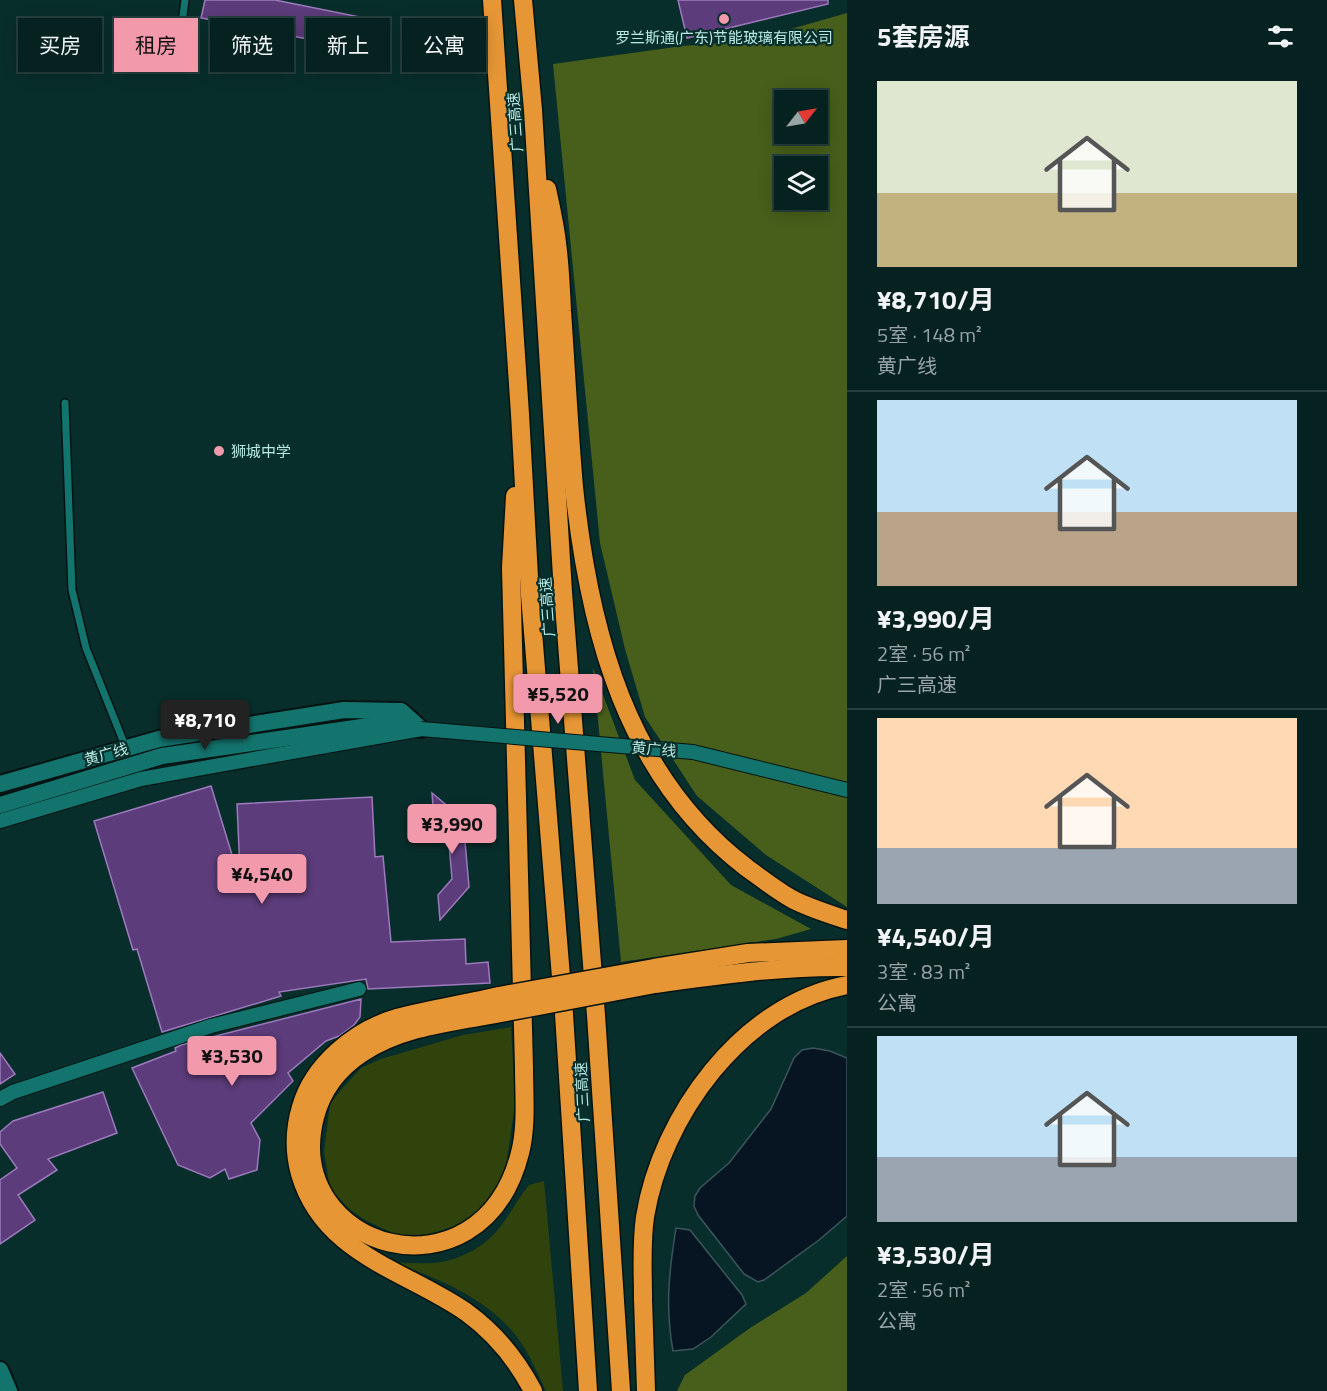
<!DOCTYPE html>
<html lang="zh">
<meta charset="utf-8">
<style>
body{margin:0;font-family:"Titillium Web","Noto Sans SC",sans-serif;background:#0f2a29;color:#f1f3f6;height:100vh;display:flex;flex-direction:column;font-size:22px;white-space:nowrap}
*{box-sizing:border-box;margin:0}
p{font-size:20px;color:#98a4a5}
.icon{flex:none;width:33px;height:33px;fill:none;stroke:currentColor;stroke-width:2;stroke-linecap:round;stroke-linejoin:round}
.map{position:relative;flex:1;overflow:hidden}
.panel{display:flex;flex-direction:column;background:#062220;width:480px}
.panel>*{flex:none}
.banner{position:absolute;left:18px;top:18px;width:570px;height:54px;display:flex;gap:12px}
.needle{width:39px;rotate:59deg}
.tools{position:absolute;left:774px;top:90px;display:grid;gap:12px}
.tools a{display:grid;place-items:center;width:54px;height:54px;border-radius:0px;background:#062220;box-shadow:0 3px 15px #0003,0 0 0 2px #273f3e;font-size:30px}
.price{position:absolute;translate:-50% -51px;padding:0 14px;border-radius:6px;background:#f29aac;color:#111;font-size:20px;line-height:39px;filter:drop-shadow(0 2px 3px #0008)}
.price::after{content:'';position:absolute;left:50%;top:36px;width:18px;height:14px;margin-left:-9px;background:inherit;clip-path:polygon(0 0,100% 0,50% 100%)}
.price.active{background:#222;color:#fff}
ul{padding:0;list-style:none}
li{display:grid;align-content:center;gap:12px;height:318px;padding:0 30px}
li+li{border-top:2px solid #273f3e}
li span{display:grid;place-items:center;height:186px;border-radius:0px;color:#555}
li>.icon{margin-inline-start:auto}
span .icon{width:108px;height:108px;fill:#fffc;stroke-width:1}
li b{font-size:26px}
h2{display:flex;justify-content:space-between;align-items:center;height:72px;padding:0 30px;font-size:26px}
.tag{padding:0 21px;border-radius:0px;background:#062220;box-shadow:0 3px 15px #0003,0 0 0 2px #273f3e;font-size:21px;line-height:54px}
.tag.active{background:#f29aac;color:#111}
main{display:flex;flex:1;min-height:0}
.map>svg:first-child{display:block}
.green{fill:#31430d}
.forest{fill:#475f1a;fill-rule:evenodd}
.water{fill:#071522;stroke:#3c555c;stroke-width:1.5}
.building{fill:#5c3c7a;stroke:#9c7abd;stroke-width:1.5}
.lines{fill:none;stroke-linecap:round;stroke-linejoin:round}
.service-casing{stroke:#051312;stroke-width:10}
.minor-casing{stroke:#051312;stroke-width:16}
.tertiary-casing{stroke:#051312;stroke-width:20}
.secondary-casing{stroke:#051312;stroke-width:20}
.motorway-casing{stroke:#051312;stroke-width:21}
.service{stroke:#13746d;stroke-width:7}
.minor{stroke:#13746d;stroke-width:14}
.tertiary{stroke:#13746d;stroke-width:16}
.secondary{stroke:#13746d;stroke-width:16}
.motorway{stroke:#e69635;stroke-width:18}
.minor-bridge-casing{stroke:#051312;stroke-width:16;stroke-linecap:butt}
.motorway-bridge-casing{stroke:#051312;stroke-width:21;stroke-linecap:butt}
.minor-bridge{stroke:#13746d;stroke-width:14}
.motorway-bridge{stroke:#e69635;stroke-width:18}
.poi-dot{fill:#f29aac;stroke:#082e2b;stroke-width:2}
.labels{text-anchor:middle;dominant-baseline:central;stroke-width:4.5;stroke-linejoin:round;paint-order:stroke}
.poi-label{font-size:15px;fill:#b6e9e2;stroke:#082e2b}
.street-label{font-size:15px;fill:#b6e9e2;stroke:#082e2b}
</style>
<main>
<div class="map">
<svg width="847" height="1391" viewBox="0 0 847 1391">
<rect width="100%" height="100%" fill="#082e2b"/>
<g class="green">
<path d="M511,1027L515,1100L513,1118L505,1173L500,1185L487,1202L474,1215L458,1225L430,1234L403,1238L365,1220L348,1208L330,1188L324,1152L330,1104L341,1090L361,1068L381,1059L463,1035Z"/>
<path d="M544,1181L563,1391H546C539,1377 533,1362 525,1349C498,1303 444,1281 396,1263C408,1262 421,1264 433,1263C459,1261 488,1246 503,1223C512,1211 519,1197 529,1185Z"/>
</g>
<g class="forest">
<path d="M847,13V907L766,855L697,796L645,717L625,649L600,543L553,64L682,46L749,41ZM784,100H818V134H784ZM784,166H818V200H784Z"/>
<path d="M593,668L635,780L731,885L811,929L776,939L621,962Z"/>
<path d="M847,1256V1391H677L685,1375L750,1328L806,1293Z"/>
</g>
<g class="water">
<path d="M813,1048L830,1051L847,1058V1216L819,1240L764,1280L758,1282L744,1274L698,1215L694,1206L695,1196L700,1188L729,1163L771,1109L794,1058L802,1050Z"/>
<path d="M676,1228L690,1230L742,1295L746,1304L711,1337L693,1349L673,1351C665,1307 669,1272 676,1228Z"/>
</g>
<g class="building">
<path d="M205,0H275L370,19L364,50L201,18Z"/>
<path d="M678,0H828V4L687,38Z"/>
<path d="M211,786L237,871H240L237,804L372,797L375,857L383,856L391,942L465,939L466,964L488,962L490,983L368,989L366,979L279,992L281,996L162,1032L137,949L133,950L94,821Z"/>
<path d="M432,793L463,819L469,887L440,920L438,895L452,879L448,832L434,820Z"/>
<path d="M361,999L360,1017L354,1025L339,1036L326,1041L288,1073L293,1081L251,1123L260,1140L257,1170L229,1179L225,1169L210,1178L178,1165L132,1068L176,1051L175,1048L181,1045Z"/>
<path d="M0,1053L15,1074L0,1084Z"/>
<path d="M103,1092L117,1133L48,1159L57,1170L18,1195L35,1220L0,1244V1180L17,1168L0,1144V1132L13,1121Z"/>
</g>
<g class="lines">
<defs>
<g id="service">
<path d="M182,23L185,0"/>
<path d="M65,403L72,590L86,648L126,748"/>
</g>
<g id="minor">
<path d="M693,752L847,790"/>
<path d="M0,821L141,779L416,730"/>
<path d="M0,1099L13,1092L211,1026L359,989"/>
</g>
<path id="tertiary" d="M0,784L159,739L344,710L401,711L421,729L389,723L162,756L0,805"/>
<path id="secondary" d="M0,1370L9,1391"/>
<g id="motorway">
<path d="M492,0L520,414L530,595L564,1014L588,1391"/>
<path d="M523,0L533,110L563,592L596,1015L621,1391"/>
<path d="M547,189C551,207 555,225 557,243C560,265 561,288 562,311C566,369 569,428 574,487C589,631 626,776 747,868C761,878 776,890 792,899C809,908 829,914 847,920"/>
<path d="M654,968L748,953L847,949"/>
<path d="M655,984C719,975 783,966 847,967"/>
<path d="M499,996C465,1004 430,1009 397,1018C355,1030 313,1065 301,1107C294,1130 294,1152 300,1174C323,1254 405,1270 466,1312C495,1333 517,1360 533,1391"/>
<path d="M501,1013C453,1022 403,1026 362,1053C339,1068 322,1090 315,1117C281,1250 481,1307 520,1153C527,1126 524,1095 524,1067L511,568L515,496"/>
<path d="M646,1391C645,1360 644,1330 643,1299C643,1272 641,1244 645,1217C661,1117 742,1004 847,985"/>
</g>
</defs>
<use href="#service" class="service-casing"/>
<use href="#minor" class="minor-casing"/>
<use href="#tertiary" class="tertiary-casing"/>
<use href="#secondary" class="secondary-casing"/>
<use href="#motorway" class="motorway-casing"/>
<use href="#service" class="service"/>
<use href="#minor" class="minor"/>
<use href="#tertiary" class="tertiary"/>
<use href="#secondary" class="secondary"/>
<use href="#motorway" class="motorway"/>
<defs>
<path id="minor-bridge" d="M421,729L693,752"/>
<g id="motorway-bridge">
<path d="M499,996L654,968"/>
<path d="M501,1013L655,984"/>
</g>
</defs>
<use href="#minor-bridge" class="minor-bridge-casing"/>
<use href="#motorway-bridge" class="motorway-bridge-casing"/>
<use href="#minor-bridge" class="minor-bridge"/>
<use href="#motorway-bridge" class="motorway-bridge"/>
</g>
<g class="poi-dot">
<circle cx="724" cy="19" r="6"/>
<circle cx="219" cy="451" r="6"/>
</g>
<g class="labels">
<g class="poi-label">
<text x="724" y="37">罗兰斯通(广东)节能玻璃有限公司</text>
<text x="231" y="451" text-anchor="start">狮城中学</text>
</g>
<g class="street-label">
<text transform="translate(515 122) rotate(-94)">广三高速</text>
<text transform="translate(547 607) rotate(-94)">广三高速</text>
<text transform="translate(654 749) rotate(5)">黄广线</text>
<text transform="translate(106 754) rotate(-16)">黄广线</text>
<text transform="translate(582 1092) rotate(-93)">广三高速</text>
</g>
</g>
</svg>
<div class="tools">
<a><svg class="needle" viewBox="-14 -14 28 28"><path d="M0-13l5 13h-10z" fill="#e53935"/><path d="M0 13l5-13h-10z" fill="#98a4a5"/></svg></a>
<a><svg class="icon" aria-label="layers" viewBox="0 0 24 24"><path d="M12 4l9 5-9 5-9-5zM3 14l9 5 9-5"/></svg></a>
</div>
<b class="price" style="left:558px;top:725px">¥5,520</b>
<b class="price active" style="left:205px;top:751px">¥8,710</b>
<b class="price" style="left:452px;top:855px">¥3,990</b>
<b class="price" style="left:262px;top:905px">¥4,540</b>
<b class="price" style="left:232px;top:1087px">¥3,530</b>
<div class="banner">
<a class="tag">买房</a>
<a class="tag active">租房</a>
<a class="tag">筛选</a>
<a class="tag">新上</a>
<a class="tag">公寓</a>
</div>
</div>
<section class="panel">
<h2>5套房源<svg class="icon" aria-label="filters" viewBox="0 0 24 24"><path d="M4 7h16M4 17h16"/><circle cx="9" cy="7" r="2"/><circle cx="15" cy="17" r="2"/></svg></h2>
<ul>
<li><span style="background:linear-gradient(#dfe7d0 60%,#c2b280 0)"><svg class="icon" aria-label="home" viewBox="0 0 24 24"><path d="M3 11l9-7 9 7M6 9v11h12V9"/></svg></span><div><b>¥8,710/月</b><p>5室 · 148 m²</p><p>黄广线</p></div></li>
<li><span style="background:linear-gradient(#bfe0f5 60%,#b9a48a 0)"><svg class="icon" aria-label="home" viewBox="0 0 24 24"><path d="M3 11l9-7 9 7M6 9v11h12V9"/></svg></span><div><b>¥3,990/月</b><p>2室 · 56 m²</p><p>广三高速</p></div></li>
<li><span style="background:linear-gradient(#ffd9b3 70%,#9aa5b1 0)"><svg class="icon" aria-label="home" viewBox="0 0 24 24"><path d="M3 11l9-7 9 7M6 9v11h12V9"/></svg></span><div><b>¥4,540/月</b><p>3室 · 83 m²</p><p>公寓</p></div></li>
<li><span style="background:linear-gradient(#bfe0f5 65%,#9aa5b1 0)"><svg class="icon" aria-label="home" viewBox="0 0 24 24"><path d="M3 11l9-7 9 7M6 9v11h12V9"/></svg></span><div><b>¥3,530/月</b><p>2室 · 56 m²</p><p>公寓</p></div></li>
</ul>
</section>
</main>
